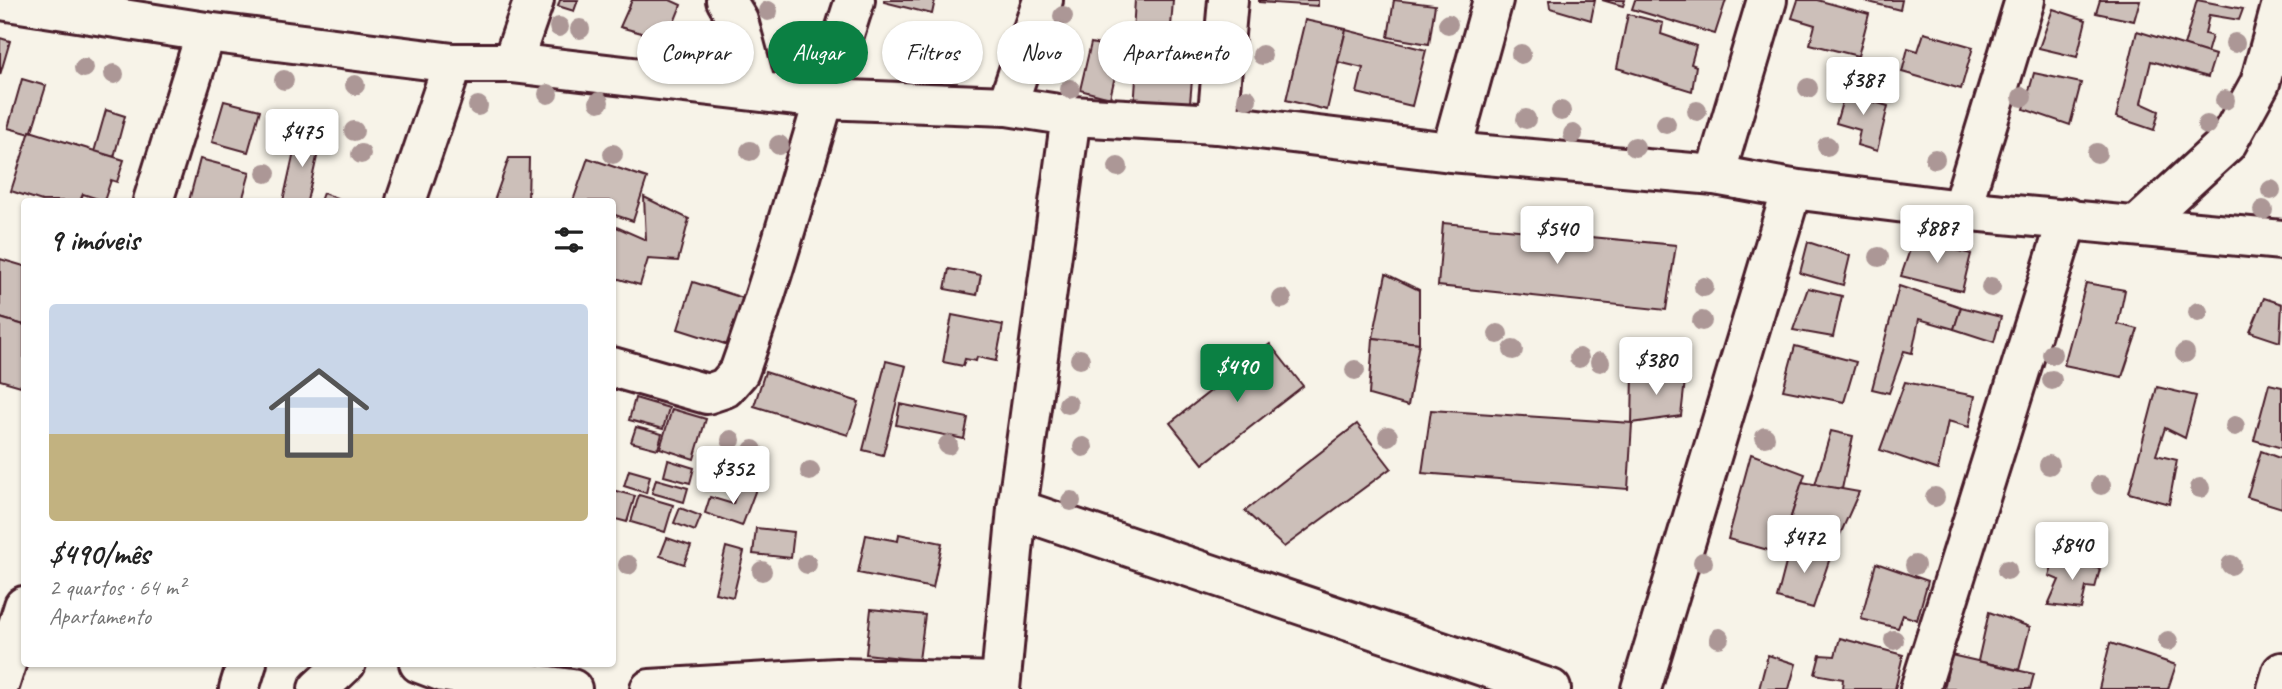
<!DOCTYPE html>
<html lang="pt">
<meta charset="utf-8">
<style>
body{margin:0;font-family:Caveat,sans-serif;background:#f2f2f2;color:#222;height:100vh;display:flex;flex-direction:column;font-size:26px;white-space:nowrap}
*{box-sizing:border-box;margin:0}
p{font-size:23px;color:#767676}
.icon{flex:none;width:38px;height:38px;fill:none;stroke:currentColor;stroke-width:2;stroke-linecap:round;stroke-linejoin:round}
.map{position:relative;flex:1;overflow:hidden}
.panel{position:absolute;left:21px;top:198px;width:595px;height:469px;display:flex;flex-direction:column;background:#fff;border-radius:7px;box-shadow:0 2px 5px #0004}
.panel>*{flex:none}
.guide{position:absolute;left:637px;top:21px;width:665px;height:63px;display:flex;gap:14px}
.price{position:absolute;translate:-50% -60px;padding:0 16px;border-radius:7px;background:#fff;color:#222;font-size:23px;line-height:46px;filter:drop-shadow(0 2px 4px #0008)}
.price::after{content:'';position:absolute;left:50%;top:42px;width:21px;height:16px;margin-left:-10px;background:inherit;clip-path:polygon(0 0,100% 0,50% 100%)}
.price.selected{background:#0b8043;color:#fff}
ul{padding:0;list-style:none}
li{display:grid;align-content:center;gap:14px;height:371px;padding:0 28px}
li span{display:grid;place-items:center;height:217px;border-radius:7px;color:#555}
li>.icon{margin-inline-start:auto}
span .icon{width:126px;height:126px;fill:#fffc;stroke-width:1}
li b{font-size:30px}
h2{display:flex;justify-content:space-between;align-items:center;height:84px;padding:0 28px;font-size:30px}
.tag{padding:0 24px;border-radius:32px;background:#fff;box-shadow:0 2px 5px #0004;font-size:24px;line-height:63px}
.tag.selected{background:#0b8043;color:#fff}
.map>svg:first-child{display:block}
.building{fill:#ccbfb9;stroke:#4a1f2b;stroke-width:2}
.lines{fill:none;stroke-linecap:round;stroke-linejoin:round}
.street-casing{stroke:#4a1f2b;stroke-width:44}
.street{stroke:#f7f3e8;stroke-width:38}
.tree{fill:#ac9796}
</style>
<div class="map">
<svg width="2282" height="689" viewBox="0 0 2282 689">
<rect width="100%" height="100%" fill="#f7f3e8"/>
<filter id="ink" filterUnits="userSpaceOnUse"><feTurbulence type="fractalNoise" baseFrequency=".0143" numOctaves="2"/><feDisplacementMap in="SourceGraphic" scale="14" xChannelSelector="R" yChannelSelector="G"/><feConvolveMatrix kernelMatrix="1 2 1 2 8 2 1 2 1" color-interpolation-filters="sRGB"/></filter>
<g filter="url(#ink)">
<g class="building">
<path d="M560,0H578L574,11L558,6Z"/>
<path d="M632,0H670L681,5L667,40L620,27Z"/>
<path d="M884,0H935L932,14L884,2Z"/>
<path d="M1135,0H1173L1171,27L1181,28L1180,43L1216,46L1213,81L1192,80L1189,114L1134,109L1138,48H1132Z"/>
<path d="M1259,0H1318V6L1259,2Z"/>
<path d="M1394,0L1435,5L1429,44L1388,37Z"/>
<path d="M1549,0H1595L1591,20L1550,8Z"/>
<path d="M1602,0H1625L1623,6Z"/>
<path d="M1635,0H1726L1715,34L1632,9Z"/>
<path d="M1798,0H1817L1869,14L1858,56L1810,44L1815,25L1792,18Z"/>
<path d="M1861,0H1902L1900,10Z"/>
<path d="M2100,0H2140L2134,21L2096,13Z"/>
<path d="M2197,0L2243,9L2239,20L2209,15L2205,34L2212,36L2207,53L2184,46Z"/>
<path d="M2053,9L2086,20L2077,57L2039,48Z"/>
<path d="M1628,14L1663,23L1661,34L1696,46L1691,64L1696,66L1692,91L1617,68Z"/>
<path d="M1305,20L1346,29L1327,110L1286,100Z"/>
<path d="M1346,30L1426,50L1412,106L1357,93L1363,68L1338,62Z"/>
<path d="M2137,31L2215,55L2208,77L2151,61L2141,103L2159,111L2154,130L2116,117Z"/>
<path d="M1924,33L1973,47L1961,89L1902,72L1908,48L1918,51Z"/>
<path d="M0,38L10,41L0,75Z"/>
<path d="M1091,43L1121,50L1110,98L1080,90Z"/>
<path d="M2034,73L2081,83L2070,125L2024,109Z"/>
<path d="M22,79L46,86L31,134L8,128Z"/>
<path d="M1847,85L1869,91L1867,100L1888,106L1877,151L1857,145L1860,130L1836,123Z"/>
<path d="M224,101L260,110L248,152L212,142Z"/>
<path d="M106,110L125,116L114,157L94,152Z"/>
<path d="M30,131L124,160L117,182L111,180L104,201L83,194L80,201H42L11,191Z"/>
<path d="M298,134L321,139L307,201H283Z"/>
<path d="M509,158H529L528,201H494Z"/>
<path d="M588,158L647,178L633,221L612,214V201H573Z"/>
<path d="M200,159L250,172L242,201H189Z"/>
<path d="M323,193L345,201H320Z"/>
<path d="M644,197L689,219L678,261L648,259L640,285L612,277V225L646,240Z"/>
<path d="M1443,223L1676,245L1666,310L1438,286Z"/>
<path d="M1914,238L1971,254L1962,291L1901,276Z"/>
<path d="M1808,242L1850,256L1843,285L1800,273Z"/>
<path d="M0,259L24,266V325L0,318Z"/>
<path d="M949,269L981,275L977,295L945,289Z"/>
<path d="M1386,274L1419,290V343L1373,338Z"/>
<path d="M693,282L743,298L728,345L678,329Z"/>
<path d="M2086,283L2125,290L2118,324L2138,329L2122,377L2064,365Z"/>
<path d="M1899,286L1961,307L1954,329L1919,319L1912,353L1904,351L1889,393L1872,389Z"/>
<path d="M1808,288L1842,296L1833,337L1793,330Z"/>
<path d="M2264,298L2282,304L2280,342L2250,332Z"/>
<path d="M1961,307L2001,317L1994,342L1954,329Z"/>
<path d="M952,315L1003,325L996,361L977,357L976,361L965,359L963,366L943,362Z"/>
<path d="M0,318L24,325V387L0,380Z"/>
<path d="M1373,338L1419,343L1408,406L1369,395Z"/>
<path d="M1270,344L1303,386L1203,464L1170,423Z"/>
<path d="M1795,346L1856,362L1844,402L1783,390Z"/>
<path d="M886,361L906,366L883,455L863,450Z"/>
<path d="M765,372L859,402L848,435L754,406Z"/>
<path d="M1633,372L1685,380L1681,416L1632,423Z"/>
<path d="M1905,382L1975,396L1969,427L1948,421L1938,470L1880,450Z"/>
<path d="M2269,384L2282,387V448L2254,440Z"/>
<path d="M2157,387L2196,396L2185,438L2165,428L2156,455L2177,460L2169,504L2129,493Z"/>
<path d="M635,398L669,408L663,429L629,420Z"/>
<path d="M900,404L968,418L964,439L896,425Z"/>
<path d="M672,409L706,419L694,459L660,448Z"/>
<path d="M1431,410L1632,423L1628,489L1422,473Z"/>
<path d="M1357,424L1391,468L1284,547L1245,511Z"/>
<path d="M636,427L662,434L658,449L631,442Z"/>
<path d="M1831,431L1853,436L1842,489L1815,485Z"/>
<path d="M2261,451L2282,459V508L2247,497Z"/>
<path d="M1751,454L1805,474L1779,553L1728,539Z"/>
<path d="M668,460L694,468L690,483L664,476Z"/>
<path d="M629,470L650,476L646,493L624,486Z"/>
<path d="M656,479L688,488L684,502L652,493Z"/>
<path d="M1802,482L1859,492L1831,555L1784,539Z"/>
<path d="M740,483L756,489L742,526L705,513L710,497L733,504Z"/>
<path d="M612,490L635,496L627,522L612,518Z"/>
<path d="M639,495L673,505L665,532L631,522Z"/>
<path d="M680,508L701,516L695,531L674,523Z"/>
<path d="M756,528L794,532L791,558L753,554Z"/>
<path d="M899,534L942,543L933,588L858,573L866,535L898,541Z"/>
<path d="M667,538L691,546L684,564L660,556Z"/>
<path d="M1791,544L1832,552L1813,608L1777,598Z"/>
<path d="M726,547L744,552L733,597L715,593Z"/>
<path d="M2055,556L2100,569L2095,588L2086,587L2081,609L2048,605L2059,580L2049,576Z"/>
<path d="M1876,563L1928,581L1917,620L1903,615L1898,628L1861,619Z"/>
<path d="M871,609L925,615L919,660L866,654Z"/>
<path d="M1989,612L2030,627L2019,670L1978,661Z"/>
<path d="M1840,638L1903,655L1895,689H1842L1843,679L1815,674L1820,655L1835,656Z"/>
<path d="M2110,643L2176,665L2168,689H2099Z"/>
<path d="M1768,655L1796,664L1789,689H1759Z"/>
<path d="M1951,655L2034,674L2030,689H1944Z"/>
</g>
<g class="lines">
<defs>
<g id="street">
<path d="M1,0L206,32L453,63H512L822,99L1007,106L1071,116L1217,124L1451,152L1715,175L1792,189L1961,210L2282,240"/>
<path d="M726,0L738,20L757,91"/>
<path d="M512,63L534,0"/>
<path d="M1007,106L1043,0"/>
<path d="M1217,124L1228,0"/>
<path d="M1451,152L1493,0"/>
<path d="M1715,175L1767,0"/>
<path d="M153,201L206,32"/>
<path d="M406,201L453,63"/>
<path d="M1961,210L2025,0"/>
<path d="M2138,225L2227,143L2260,83L2282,3"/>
<path d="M612,367L707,394L725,388L739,372C783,250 814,124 855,0"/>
<path d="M1017,509L1551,689"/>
<path d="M419,663L443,672L572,689"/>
<path d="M0,683L24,606"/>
<path d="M239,689L247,663"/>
<path d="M318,689L346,663"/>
<path d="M650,689L837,678L1000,682"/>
<path d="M1000,689L1017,509L1071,116"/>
<path d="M1641,689L1792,189"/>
<path d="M1920,689L2068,218"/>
<path d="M2277,689L2282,672"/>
</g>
</defs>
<use href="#street" class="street-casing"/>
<use href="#street" class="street"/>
</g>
<g class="tree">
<circle cx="768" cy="11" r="10"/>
<circle cx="1063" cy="16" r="10"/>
<circle cx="1448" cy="24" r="10"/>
<circle cx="559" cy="27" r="10"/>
<circle cx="580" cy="29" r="10"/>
<circle cx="686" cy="40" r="10"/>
<circle cx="958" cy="42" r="10"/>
<circle cx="2235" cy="43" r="10"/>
<circle cx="1521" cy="54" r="10"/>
<circle cx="1262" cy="55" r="10"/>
<circle cx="84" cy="68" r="10"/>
<circle cx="114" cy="74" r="10"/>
<circle cx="284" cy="80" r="10"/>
<circle cx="355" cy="85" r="10"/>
<circle cx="1808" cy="88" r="10"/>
<circle cx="1070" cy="89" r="10"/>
<circle cx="548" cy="94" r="10"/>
<circle cx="2022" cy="97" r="10"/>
<circle cx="1247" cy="99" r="10"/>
<circle cx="2225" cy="100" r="10"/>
<circle cx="599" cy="102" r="10"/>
<circle cx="478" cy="106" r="10"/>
<circle cx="1561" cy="111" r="10"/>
<circle cx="1697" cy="111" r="10"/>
<circle cx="1526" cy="119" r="10"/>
<circle cx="1666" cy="124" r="10"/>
<circle cx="2207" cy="125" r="10"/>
<circle cx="354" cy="131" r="10"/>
<circle cx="1573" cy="134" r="10"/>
<circle cx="779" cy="145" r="10"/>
<circle cx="1827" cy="146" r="10"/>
<circle cx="1635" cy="147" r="10"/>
<circle cx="750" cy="151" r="10"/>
<circle cx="2097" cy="153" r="10"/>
<circle cx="361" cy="154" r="10"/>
<circle cx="613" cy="154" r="10"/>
<circle cx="1935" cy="159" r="10"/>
<circle cx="1118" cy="167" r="10"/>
<circle cx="266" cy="173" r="10"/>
<circle cx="2271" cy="190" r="10"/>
<circle cx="2263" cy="210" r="10"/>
<circle cx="1561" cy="222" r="10"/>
<circle cx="1879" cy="257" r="10"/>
<circle cx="1704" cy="287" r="10"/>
<circle cx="1991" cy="287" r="10"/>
<circle cx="1282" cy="299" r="10"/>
<circle cx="2198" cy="312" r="10"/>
<circle cx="1702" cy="321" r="10"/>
<circle cx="1498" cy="334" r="10"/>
<circle cx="1513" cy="350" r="10"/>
<circle cx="2185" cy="353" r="10"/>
<circle cx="2052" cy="354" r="10"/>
<circle cx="1579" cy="358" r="10"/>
<circle cx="1080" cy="359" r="10"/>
<circle cx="1600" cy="362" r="10"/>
<circle cx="1355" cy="370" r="10"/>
<circle cx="2052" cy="380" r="10"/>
<circle cx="1068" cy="404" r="10"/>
<circle cx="2235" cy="426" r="10"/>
<circle cx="1388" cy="436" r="10"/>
<circle cx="1765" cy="437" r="10"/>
<circle cx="731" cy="440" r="10"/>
<circle cx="948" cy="445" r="10"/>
<circle cx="1083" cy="447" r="10"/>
<circle cx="753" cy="450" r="10"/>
<circle cx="2049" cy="465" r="10"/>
<circle cx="810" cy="471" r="10"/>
<circle cx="2101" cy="485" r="10"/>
<circle cx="2200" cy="488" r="10"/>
<circle cx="1935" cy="497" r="10"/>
<circle cx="1071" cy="501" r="10"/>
<circle cx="1703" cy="562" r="10"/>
<circle cx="807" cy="564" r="10"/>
<circle cx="628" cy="565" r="10"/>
<circle cx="1915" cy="565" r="10"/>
<circle cx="2231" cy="565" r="10"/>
<circle cx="2007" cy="570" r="10"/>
<circle cx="762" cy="571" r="10"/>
<circle cx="1719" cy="638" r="10"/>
<circle cx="1894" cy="640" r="10"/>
<circle cx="2168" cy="641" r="10"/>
</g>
</g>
</svg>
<b class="price" style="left:1863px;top:117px">$387</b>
<b class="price" style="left:302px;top:169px">$475</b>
<b class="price" style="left:1937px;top:265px">$887</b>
<b class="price" style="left:1557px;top:266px">$540</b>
<b class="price" style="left:1656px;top:397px">$380</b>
<b class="price selected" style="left:1237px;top:404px">$490</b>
<b class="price" style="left:733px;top:506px">$352</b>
<b class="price" style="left:1804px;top:575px">$472</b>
<b class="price" style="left:2072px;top:582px">$840</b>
<div class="guide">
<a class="tag">Comprar</a>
<a class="tag selected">Alugar</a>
<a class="tag">Filtros</a>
<a class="tag">Novo</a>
<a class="tag">Apartamento</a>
</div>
<section class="panel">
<h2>9 imóveis<svg class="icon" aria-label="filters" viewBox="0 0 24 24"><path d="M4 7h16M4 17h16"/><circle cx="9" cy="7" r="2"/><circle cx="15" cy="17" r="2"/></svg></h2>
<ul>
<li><span style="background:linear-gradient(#c9d6e8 60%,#c2b280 0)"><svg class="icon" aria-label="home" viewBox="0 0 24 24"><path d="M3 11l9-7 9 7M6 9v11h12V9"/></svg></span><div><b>$490/mês</b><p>2 quartos · 64 m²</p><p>Apartamento</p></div></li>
</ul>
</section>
</div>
